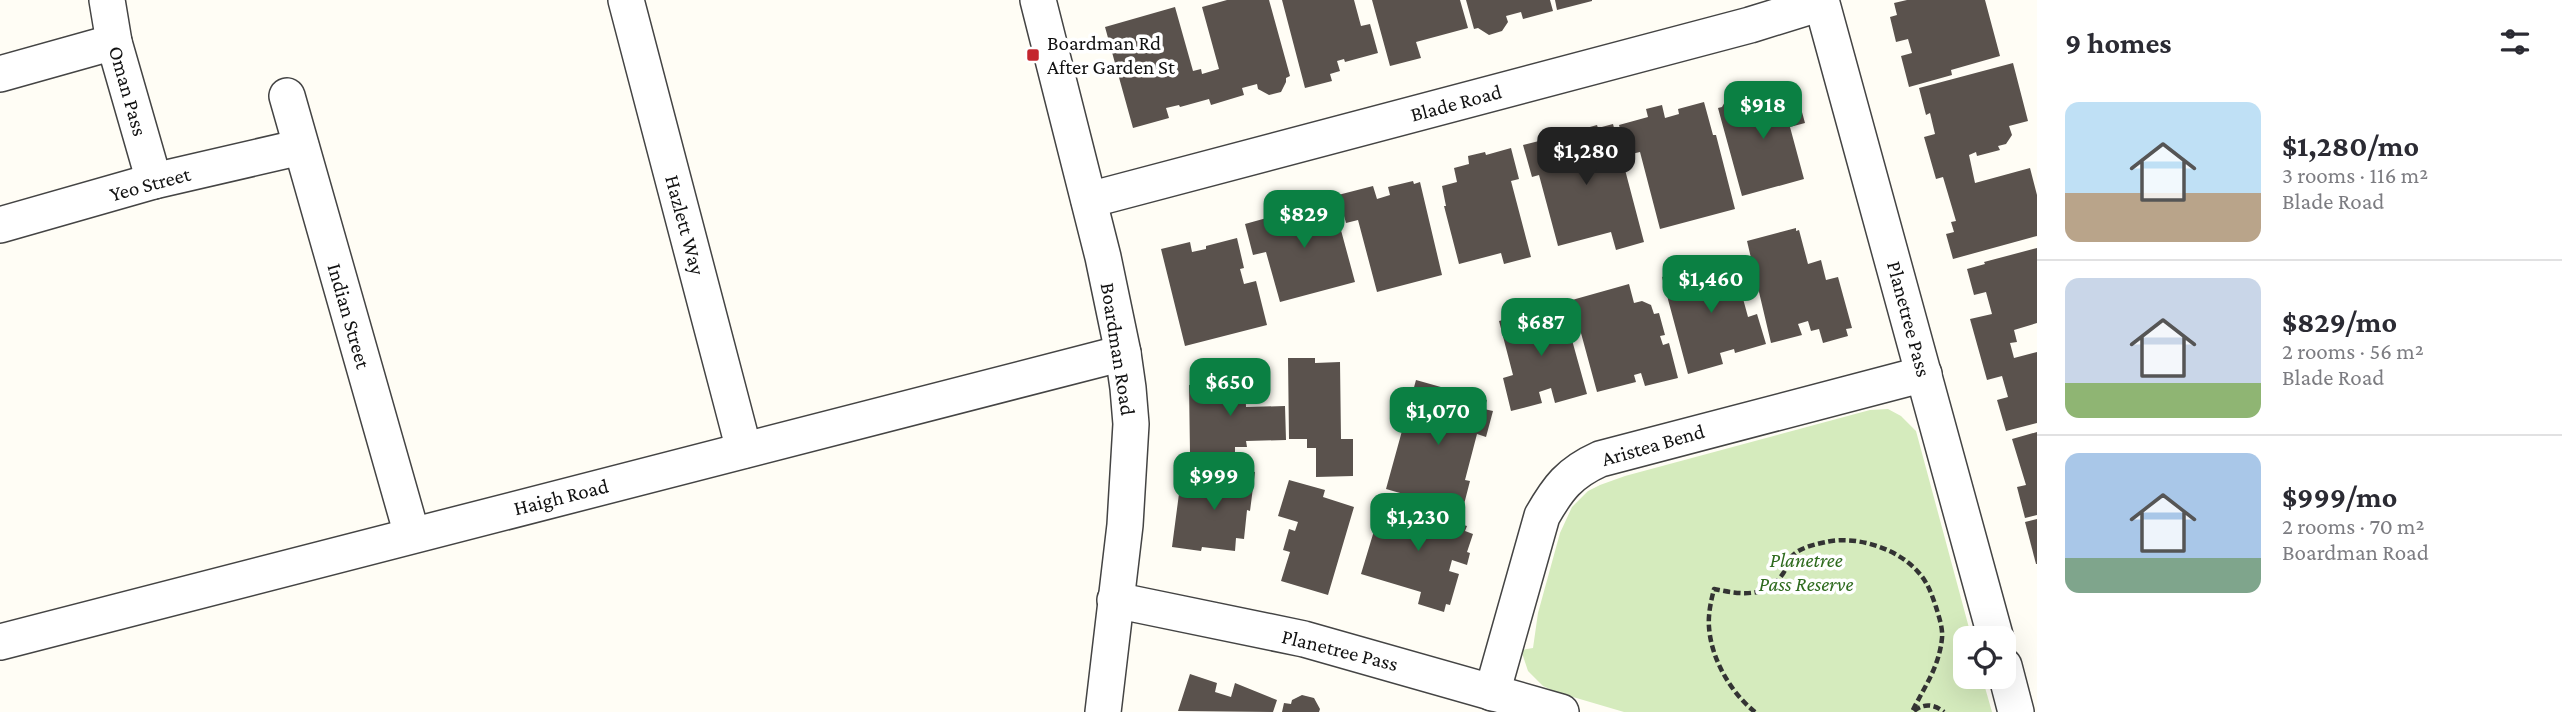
<!DOCTYPE html>
<meta charset="utf-8">
<style>
body{margin:0;font-family:"Crimson Pro",serif;background:#f7f7f7;color:#2b2b33;height:100vh;display:flex;flex-direction:column;font-size:26px;white-space:nowrap}
*{box-sizing:border-box;margin:0}
p{font-size:23px;color:#7c7c81}
.icon{flex:none;width:38px;height:38px;fill:none;stroke:currentColor;stroke-width:2;stroke-linecap:round;stroke-linejoin:round}
.map{position:relative;flex:1;overflow:hidden}
.drawer{display:flex;flex-direction:column;background:#fff;width:525px}
.drawer>*{flex:none}
.controls{position:absolute;left:1953px;top:626px;display:grid;gap:14px}
.controls a{display:grid;place-items:center;width:63px;height:63px;border-radius:14px;background:#fff;box-shadow:0 7px 28px #0002;font-size:35px}
.price{position:absolute;translate:-50% -60px;padding:0 16px;border-radius:14px;background:#0b8043;color:#fff;font-size:23px;line-height:46px;filter:drop-shadow(0 2px 4px #0008)}
.price::after{content:'';position:absolute;left:50%;top:42px;width:21px;height:16px;margin-left:-10px;background:inherit;clip-path:polygon(0 0,100% 0,50% 100%)}
.price.current{background:#222;color:#fff}
ul{padding:0;list-style:none}
li{display:flex;align-items:center;gap:21px;height:175px;padding:0 28px}
li+li{border-top:2px solid #e1e1e2}
li span{display:grid;place-items:center;flex:none;width:196px;height:140px;border-radius:14px;color:#555}
li>.icon{margin-inline-start:auto}
span .icon{width:84px;height:84px;fill:#fffc;stroke-width:1}
li b{font-size:30px}
h2{display:flex;justify-content:space-between;align-items:center;height:84px;padding:0 28px;font-size:30px}
main{display:flex;flex:1;min-height:0}
.map>svg:first-child{display:block}
.green{fill:#d5ebbd}
.building{fill:#5a524d}
.lines{fill:none;stroke-linecap:round;stroke-linejoin:round}
.minor-casing{stroke:#444;stroke-width:38}
.path{stroke:#333;stroke-width:4.5;stroke-dasharray:7 3.5;stroke-linecap:butt}
.minor{stroke:#fff;stroke-width:35}
.poi-dot{fill:#c4262e;stroke:#fff;stroke-width:2.5}
.labels{text-anchor:middle;dominant-baseline:central;stroke-width:7;stroke-linejoin:round;paint-order:stroke}
.poi-label{font-size:21px;fill:#111;stroke:#fff;text-anchor:start}
.street-label{font-size:21px;fill:#111;stroke:#fff}
.park-label{font-size:21px;font-style:italic;fill:#2f6b1f;stroke:#fff}
</style>
<main>
<div class="map">
<svg width="2037" height="712" viewBox="0 0 2037 712">
<rect width="100%" height="100%" fill="#fffdf5"/>
<path class="green" d="M1888,409L1901,416L1916,431L1972,639H1965V677H1982L1992,712H1624L1556,692L1543,686L1528,671L1521,650L1533,648L1538,613L1560,533L1572,507L1588,491L1600,485L1625,476L1870,410Z"/>
<g class="building">
<path d="M1227,0H1269L1290,76L1286,78V82L1281,92L1269,95L1258,89L1257,84L1242,88L1244,95L1211,105L1209,99L1180,107L1179,105L1166,108L1169,118L1133,128L1105,27L1175,7L1193,71L1201,69L1202,74L1219,69L1202,7Z"/>
<path d="M1282,0H1354L1361,26L1370,24L1378,53L1345,62L1344,59L1337,61L1340,71L1330,74L1332,81L1305,88Z"/>
<path d="M1372,0H1460L1468,28L1416,42L1421,58L1390,66Z"/>
<path d="M1466,0H1550L1553,11L1523,19L1521,12L1506,16L1508,22L1502,31L1489,35L1478,28L1474,29Z"/>
<path d="M1555,0H1592V1L1557,10Z"/>
<path d="M1907,0H1985L2000,56L1951,70L1952,75L1909,87L1901,56L1912,53L1908,39L1896,42L1890,17L1897,15L1894,3Z"/>
<path d="M2013,63L2028,121L2009,126L2012,135L2006,144L1998,146L2000,150L1977,156L1976,152L1969,155L1975,183L2030,168L2037,195V236L1953,259L1946,234L1954,232L1951,222L1956,221L1943,177L1936,179L1924,137L1935,134L1930,113L1926,115L1919,88Z"/>
<path d="M1796,90L1805,123L1790,127L1804,179L1742,196L1718,108L1722,107L1727,98L1739,95L1748,100L1750,109L1767,105L1765,99Z"/>
<path d="M1704,102L1713,135H1716L1735,209L1660,229L1640,152L1627,155L1619,125L1648,117L1646,109L1662,105L1665,118L1679,114L1678,109Z"/>
<path d="M1613,124L1644,242L1616,250L1611,232L1558,246L1539,175L1532,177L1523,145L1559,136L1563,147L1574,145L1575,153L1578,152L1572,132L1597,125L1598,128Z"/>
<path d="M1511,148L1519,179L1511,181L1531,257L1504,264L1501,253L1459,264L1444,206H1446L1442,186L1457,182L1454,168L1469,164L1468,156L1485,152L1486,155Z"/>
<path d="M1413,181L1414,184L1420,182L1442,275L1377,292L1358,220L1346,223L1338,195L1373,186L1377,199L1390,195L1388,187Z"/>
<path d="M1332,197L1355,282L1280,302L1266,252L1253,255L1245,224L1274,216L1276,220L1298,214L1296,206Z"/>
<path d="M1796,228V231L1799,230L1808,264L1821,260L1826,280L1838,277L1852,328L1846,329L1848,336L1823,343L1819,329L1811,331L1808,321L1798,324L1802,335L1771,343L1747,241Z"/>
<path d="M1237,238L1244,268L1240,269L1244,284L1256,281L1267,325L1185,346L1161,249L1190,242L1192,252L1206,249V246Z"/>
<path d="M2037,248V323L2014,330L2017,342L2010,343L2014,358L2037,352V423L2006,431L1997,400L2008,397L2002,376L1987,380L1970,319L1992,314L1986,292L1974,295L1967,269L1985,264L1984,262Z"/>
<path d="M1732,258L1748,317L1757,314L1766,344L1735,353L1734,349L1720,353L1723,364L1688,374L1662,277Z"/>
<path d="M1629,284L1634,303L1642,301L1651,305L1654,314L1659,313L1665,335L1660,336L1663,345L1669,343L1678,378L1645,386L1641,373L1634,375L1636,382L1597,392L1572,300Z"/>
<path d="M1562,304L1587,394L1555,403L1551,388L1539,392L1542,403L1511,411L1503,378L1513,375L1499,321Z"/>
<path d="M1288,358H1315V363L1340,362L1341,439H1353V476L1316,477V448H1307V439H1289Z"/>
<path d="M1245,380L1246,407L1285,406L1286,440L1246,441L1247,447H1235V452L1190,453L1189,385L1198,384V381Z"/>
<path d="M1416,380L1487,400L1484,409L1493,411L1486,437L1477,434L1465,480L1470,481L1461,516L1420,504L1421,499L1386,489Z"/>
<path d="M2037,432V515L2025,518L2017,487L2026,485L2012,439Z"/>
<path d="M1218,468L1255,472L1250,511L1247,510L1244,539L1236,538L1235,551L1202,547L1201,551L1172,547L1180,486L1215,490Z"/>
<path d="M1289,480L1325,490L1323,497L1354,507L1328,595L1281,581L1290,552L1283,550L1289,529L1295,531L1298,522L1278,516Z"/>
<path d="M1383,501L1467,526L1465,531L1473,534L1467,552L1470,553L1467,565L1452,560L1449,571L1459,574L1450,605L1446,604L1444,612L1418,604L1421,592L1361,574Z"/>
<path d="M2037,519V564H2036L2025,522Z"/>
<path d="M1190,674L1217,683L1215,692L1231,697L1235,683L1277,700L1273,712L1178,711Z"/>
<path d="M1302,695L1314,698L1320,709L1319,712H1282L1284,703L1291,704L1292,700Z"/>
</g>
<g class="lines">
<defs>
<g id="minor">
<path d="M107,0L114,42L154,181"/>
<path d="M626,0L744,450"/>
<path d="M1038,0L1103,257L1123,353L1128,388L1131,424L1125,525L1103,712"/>
<path d="M1821,0L1996,639"/>
<path d="M0,74L114,42"/>
<path d="M287,96L412,535"/>
<path d="M1089,200L1750,25L1821,3"/>
<path d="M0,225L154,181L301,147"/>
<path d="M1115,600L1304,639L1561,712"/>
<path d="M0,642L1123,353"/>
<path d="M2004,666L2016,712"/>
<path d="M1492,693L1542,516C1558,488 1569,473 1600,459L1924,374"/>
</g>
</defs>
<use href="#minor" class="minor-casing"/>
<g class="path">
<path d="M1914,711C1924,703 1934,704 1944,712"/>
<path d="M1755,712C1730,692 1711,658 1709,627C1708,614 1711,601 1714,589C1739,594 1765,599 1782,575C1786,570 1788,561 1792,556C1799,548 1816,544 1826,542C1857,535 1899,549 1919,573C1928,583 1932,595 1936,607C1939,617 1943,628 1942,638C1939,668 1924,687 1912,712"/>
</g>
<use href="#minor" class="minor"/>
</g>
<rect class="poi-dot" x="1026" y="48" width="14" height="14" rx="3.5"/>
<g class="labels">
<g class="poi-label">
<text x="1047" y="43">Boardman Rd<tspan x="1047" dy="24">After Garden St</tspan></text>
</g>
<g class="street-label">
<text transform="translate(128 91) rotate(74)">Oman Pass</text>
<text transform="translate(1456 103) rotate(-15)">Blade Road</text>
<text transform="translate(150 184) rotate(-15)">Yeo Street</text>
<text transform="translate(685 225) rotate(75)">Hazlett Way</text>
<text transform="translate(349 316) rotate(74)">Indian Street</text>
<text transform="translate(1909 319) rotate(75)">Planetree Pass</text>
<text transform="translate(1118 349) rotate(81)">Boardman Road</text>
<text transform="translate(1653 445) rotate(-16)">Aristea Bend</text>
<text transform="translate(561 497) rotate(-14)">Haigh Road</text>
<text transform="translate(1340 650) rotate(14)">Planetree Pass</text>
</g>
<g class="park-label">
<text x="1806" y="560">Planetree<tspan x="1806" dy="24">Pass Reserve</tspan></text>
</g>
</g>
</svg>
<div class="controls">
<a><svg class="icon" aria-label="locate" viewBox="0 0 24 24"><circle cx="12" cy="12" r="6"/><path d="M12 2v4M12 18v4M2 12h4M18 12h4"/></svg></a>
</div>
<b class="price" style="left:1763px;top:141px">$918</b>
<b class="price current" style="left:1586px;top:187px">$1,280</b>
<b class="price" style="left:1304px;top:250px">$829</b>
<b class="price" style="left:1711px;top:315px">$1,460</b>
<b class="price" style="left:1541px;top:358px">$687</b>
<b class="price" style="left:1230px;top:418px">$650</b>
<b class="price" style="left:1438px;top:447px">$1,070</b>
<b class="price" style="left:1214px;top:512px">$999</b>
<b class="price" style="left:1418px;top:553px">$1,230</b>
</div>
<section class="drawer">
<h2>9 homes<svg class="icon" aria-label="filters" viewBox="0 0 24 24"><path d="M4 7h16M4 17h16"/><circle cx="9" cy="7" r="2"/><circle cx="15" cy="17" r="2"/></svg></h2>
<ul>
<li><span style="background:linear-gradient(#bfe0f5 65%,#b9a48a 0)"><svg class="icon" aria-label="home" viewBox="0 0 24 24"><path d="M3 11l9-7 9 7M6 9v11h12V9"/></svg></span><div><b>$1,280/mo</b><p>3 rooms · 116 m²</p><p>Blade Road</p></div></li>
<li><span style="background:linear-gradient(#c9d6e8 75%,#8fb573 0)"><svg class="icon" aria-label="home" viewBox="0 0 24 24"><path d="M3 11l9-7 9 7M6 9v11h12V9"/></svg></span><div><b>$829/mo</b><p>2 rooms · 56 m²</p><p>Blade Road</p></div></li>
<li><span style="background:linear-gradient(#a9c7e8 75%,#7fa58c 0)"><svg class="icon" aria-label="home" viewBox="0 0 24 24"><path d="M3 11l9-7 9 7M6 9v11h12V9"/></svg></span><div><b>$999/mo</b><p>2 rooms · 70 m²</p><p>Boardman Road</p></div></li>
</ul>
</section>
</main>
